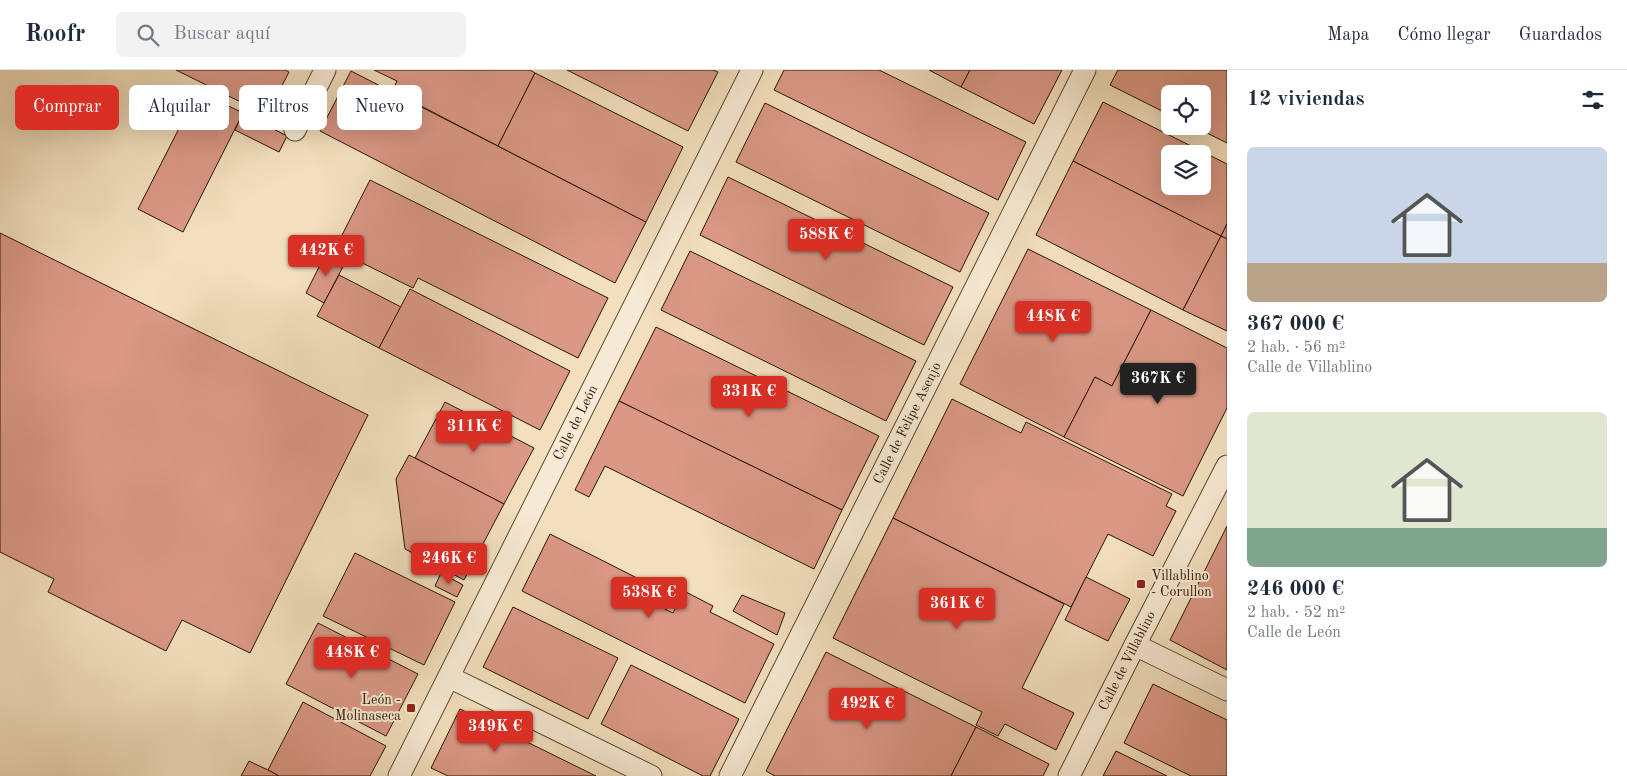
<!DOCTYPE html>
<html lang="es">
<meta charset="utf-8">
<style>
body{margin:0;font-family:"Old Standard TT",serif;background:#f2f2f3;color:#1f2937;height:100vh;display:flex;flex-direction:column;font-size:19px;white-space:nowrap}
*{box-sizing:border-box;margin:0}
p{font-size:16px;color:#747a83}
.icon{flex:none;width:28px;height:28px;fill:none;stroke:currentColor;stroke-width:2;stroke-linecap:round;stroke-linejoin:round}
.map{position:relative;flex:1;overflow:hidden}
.details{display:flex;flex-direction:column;background:#fff;width:400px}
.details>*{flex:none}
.guide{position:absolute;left:15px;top:15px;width:475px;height:45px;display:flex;gap:10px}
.tools{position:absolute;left:1161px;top:15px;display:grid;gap:10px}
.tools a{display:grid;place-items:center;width:50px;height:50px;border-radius:8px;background:#fff;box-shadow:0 5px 20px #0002;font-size:25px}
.price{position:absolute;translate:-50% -42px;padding:0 11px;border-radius:5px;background:#d93025;color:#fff;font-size:16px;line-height:32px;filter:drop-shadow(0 1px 2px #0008)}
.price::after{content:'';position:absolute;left:50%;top:30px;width:15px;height:11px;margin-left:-8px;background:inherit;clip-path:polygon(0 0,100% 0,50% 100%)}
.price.on{background:#222;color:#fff}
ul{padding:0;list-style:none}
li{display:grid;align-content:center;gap:10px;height:265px;padding:0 20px}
li span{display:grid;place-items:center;height:155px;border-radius:8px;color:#555}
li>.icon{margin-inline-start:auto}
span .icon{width:90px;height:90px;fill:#fffc;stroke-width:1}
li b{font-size:21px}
h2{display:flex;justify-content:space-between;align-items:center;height:60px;padding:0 20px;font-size:21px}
.tag{padding:0 18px;border-radius:8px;background:#fff;box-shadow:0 5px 20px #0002;font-size:18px;line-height:45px}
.tag.on{background:#d93025;color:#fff}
header{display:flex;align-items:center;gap:30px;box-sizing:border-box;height:70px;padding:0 25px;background:#fff;border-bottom:1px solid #e0e1e3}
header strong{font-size:24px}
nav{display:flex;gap:28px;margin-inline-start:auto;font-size:18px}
.search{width:350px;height:45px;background:#f2f2f3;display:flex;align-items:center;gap:12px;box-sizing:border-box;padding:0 18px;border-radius:8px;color:#747a83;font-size:19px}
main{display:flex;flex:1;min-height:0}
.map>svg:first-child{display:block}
.building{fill:#da9885;stroke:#2b1500;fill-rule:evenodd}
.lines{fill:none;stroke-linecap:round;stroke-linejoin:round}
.minor-casing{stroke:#5d482f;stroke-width:23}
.minor{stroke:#f7ead4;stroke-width:21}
.poi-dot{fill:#8f2418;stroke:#f7ead4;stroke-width:2}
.labels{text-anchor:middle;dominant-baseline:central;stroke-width:4;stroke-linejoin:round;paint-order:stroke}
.street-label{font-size:14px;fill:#2b1500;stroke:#f7ead4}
.poi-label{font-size:14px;fill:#2b1500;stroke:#f7ead4;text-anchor:start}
</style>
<header>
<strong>Roofr</strong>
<div class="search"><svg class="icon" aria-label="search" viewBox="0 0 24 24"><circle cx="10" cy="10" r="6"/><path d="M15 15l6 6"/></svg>Buscar aquí</div>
<nav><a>Mapa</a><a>Cómo llegar</a><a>Guardados</a></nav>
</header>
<main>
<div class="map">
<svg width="1227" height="706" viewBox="0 0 1227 706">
<rect width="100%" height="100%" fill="#f2dfbd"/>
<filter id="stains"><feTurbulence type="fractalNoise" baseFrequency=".004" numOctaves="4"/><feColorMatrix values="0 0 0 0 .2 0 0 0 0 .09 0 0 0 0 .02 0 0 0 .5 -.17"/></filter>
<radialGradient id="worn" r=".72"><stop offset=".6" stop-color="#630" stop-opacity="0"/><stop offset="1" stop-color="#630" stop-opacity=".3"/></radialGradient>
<g class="building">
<path d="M176,0H285L289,2L267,45Z"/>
<path d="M374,0H530L535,3L498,76L392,21L397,11Z"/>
<path d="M567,0H713L718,2L688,61Z"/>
<path d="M784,0H879L1026,72L998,130L774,20Z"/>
<path d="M929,0H970L961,17Z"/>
<path d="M970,0H1062L1034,54L961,17Z"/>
<path d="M1118,0H1227V73L1193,56H1202V24H1170V45L1110,15Z"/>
<path d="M351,1L646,152L615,213L320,61Z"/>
<path d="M535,3L683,77L646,152L498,76Z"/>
<path d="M198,21L243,43L183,162L138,139Z"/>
<path d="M1103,32L1227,94V154L1221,166L1073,91ZM1170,84H1202V116H1170Z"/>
<path d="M765,33L989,143L960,202L736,92Z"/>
<path d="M243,43L287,66L279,82L235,60Z"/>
<path d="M1073,91L1221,166L1183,240L1036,165Z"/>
<path d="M728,107L953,217L924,275L700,165Z"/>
<path d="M370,110L608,228L578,288L418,208L413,218L346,185L351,175L340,169Z"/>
<path d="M1227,154V169L1221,166Z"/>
<path d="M0,163L368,345L250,583L182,550L166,581L48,522L54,509L0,482Z"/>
<path d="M1221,166L1227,169V261L1183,240Z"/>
<path d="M1028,179L1151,240L1112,316L1095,307L1064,367L960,314Z"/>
<path d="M327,181L346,191L324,233L306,223Z"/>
<path d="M690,181L916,291L886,351L661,240Z"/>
<path d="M339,205L401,237L379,278L317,246Z"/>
<path d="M410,219L570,301L540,360L379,278Z"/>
<path d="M1151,240L1227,278V338L1183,426L1064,367L1095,307L1112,316Z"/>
<path d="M656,257L879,366L842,440L619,331Z"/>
<path d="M952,329L1021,363L1026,352L1172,424L1166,436L1176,441L1153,486L1108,464L1071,537L893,448Z"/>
<path d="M619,331L842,440L814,499L605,396L589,427L575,420Z"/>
<path d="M445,332L534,378L504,434L415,388Z"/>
<path d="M409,385L504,434L464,510L405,479L396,409Z"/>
<path d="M893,448L1064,534L1022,618L1074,643L1056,680L1005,654L998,666L976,655L982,642L833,568Z"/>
<path d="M1227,456V600L1170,570Z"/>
<path d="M550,464L637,508L630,522L673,543L684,521L713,536L710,542L774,574L745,633L522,521Z"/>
<path d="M355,483L455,532L424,595L323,546Z"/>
<path d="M441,503L463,515L457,527L435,516Z"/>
<path d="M1086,507L1130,529L1108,571L1065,550Z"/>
<path d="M742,525L785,543L777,565L733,541Z"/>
<path d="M513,537L618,588L588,649L483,597Z"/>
<path d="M318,553L418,604L386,666L286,614Z"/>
<path d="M826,582L976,657L951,706H775L766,701Z"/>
<path d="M631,595L739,649L710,706H703L601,654Z"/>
<path d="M1153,614L1227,650V706H1191L1124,673Z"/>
<path d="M303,632L386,676L370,706H279L268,700Z"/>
<path d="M460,639L596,706H448L431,698Z"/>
<path d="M976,657L1049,694L1043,706H951Z"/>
<path d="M1116,681L1167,706H1103Z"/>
<path d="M249,691L268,700L279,706H241Z"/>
</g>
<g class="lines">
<defs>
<g id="minor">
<path d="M295,60L325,0"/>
<path d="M1135,575L1227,620"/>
<path d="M449,607L651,706"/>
<path id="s1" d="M399,706L752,0"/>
<path id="s2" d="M730,706L1085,0"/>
<path id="s3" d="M1069,706L1135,575L1227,396"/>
</g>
</defs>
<use href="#minor" class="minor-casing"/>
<use href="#minor" class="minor"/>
</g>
<g class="poi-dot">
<rect x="1136" y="509" width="10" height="10" rx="2.5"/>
<rect x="406" y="633" width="10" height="10" rx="2.5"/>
</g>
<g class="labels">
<g class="street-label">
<text stroke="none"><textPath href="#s1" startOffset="395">Calle de León</textPath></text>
<text stroke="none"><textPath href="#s2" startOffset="395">Calle de Felipe Asenjo</textPath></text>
<text stroke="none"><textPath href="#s3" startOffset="129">Calle de Villablino</textPath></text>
</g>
<g class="poi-label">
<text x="1151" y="506">Villablino<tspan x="1151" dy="16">- Corullon</tspan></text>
<text x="401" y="630" text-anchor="end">León -<tspan x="401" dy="16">Molinaseca</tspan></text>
</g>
</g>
<rect width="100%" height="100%" filter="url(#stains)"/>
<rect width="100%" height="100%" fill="url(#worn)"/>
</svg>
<div class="tools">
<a><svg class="icon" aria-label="locate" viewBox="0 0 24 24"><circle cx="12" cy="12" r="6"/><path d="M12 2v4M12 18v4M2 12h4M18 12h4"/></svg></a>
<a><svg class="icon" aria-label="layers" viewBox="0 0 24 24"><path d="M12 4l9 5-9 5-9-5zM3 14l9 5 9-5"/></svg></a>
</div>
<b class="price" style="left:826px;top:191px">588K €</b>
<b class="price" style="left:326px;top:207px">442K €</b>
<b class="price" style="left:1053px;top:273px">448K €</b>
<b class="price on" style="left:1158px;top:335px">367K €</b>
<b class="price" style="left:749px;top:348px">331K €</b>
<b class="price" style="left:474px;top:383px">311K €</b>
<b class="price" style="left:449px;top:515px">246K €</b>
<b class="price" style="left:649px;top:549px">538K €</b>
<b class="price" style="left:957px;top:560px">361K €</b>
<b class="price" style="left:352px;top:609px">448K €</b>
<b class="price" style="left:867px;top:660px">492K €</b>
<b class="price" style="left:495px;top:683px">349K €</b>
<div class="guide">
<a class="tag on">Comprar</a>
<a class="tag">Alquilar</a>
<a class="tag">Filtros</a>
<a class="tag">Nuevo</a>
</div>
</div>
<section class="details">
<h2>12 viviendas<svg class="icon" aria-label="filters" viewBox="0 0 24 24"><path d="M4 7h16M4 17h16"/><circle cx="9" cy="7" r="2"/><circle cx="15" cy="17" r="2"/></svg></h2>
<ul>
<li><span style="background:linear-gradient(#c9d6e8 75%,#b9a48a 0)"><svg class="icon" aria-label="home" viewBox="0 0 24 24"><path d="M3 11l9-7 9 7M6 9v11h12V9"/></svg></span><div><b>367 000 €</b><p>2 hab. · 56 m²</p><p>Calle de Villablino</p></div></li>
<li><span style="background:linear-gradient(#dfe7d0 75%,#7fa58c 0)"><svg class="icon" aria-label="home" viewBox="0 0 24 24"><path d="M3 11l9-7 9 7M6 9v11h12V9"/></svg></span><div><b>246 000 €</b><p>2 hab. · 52 m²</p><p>Calle de León</p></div></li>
</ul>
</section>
</main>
